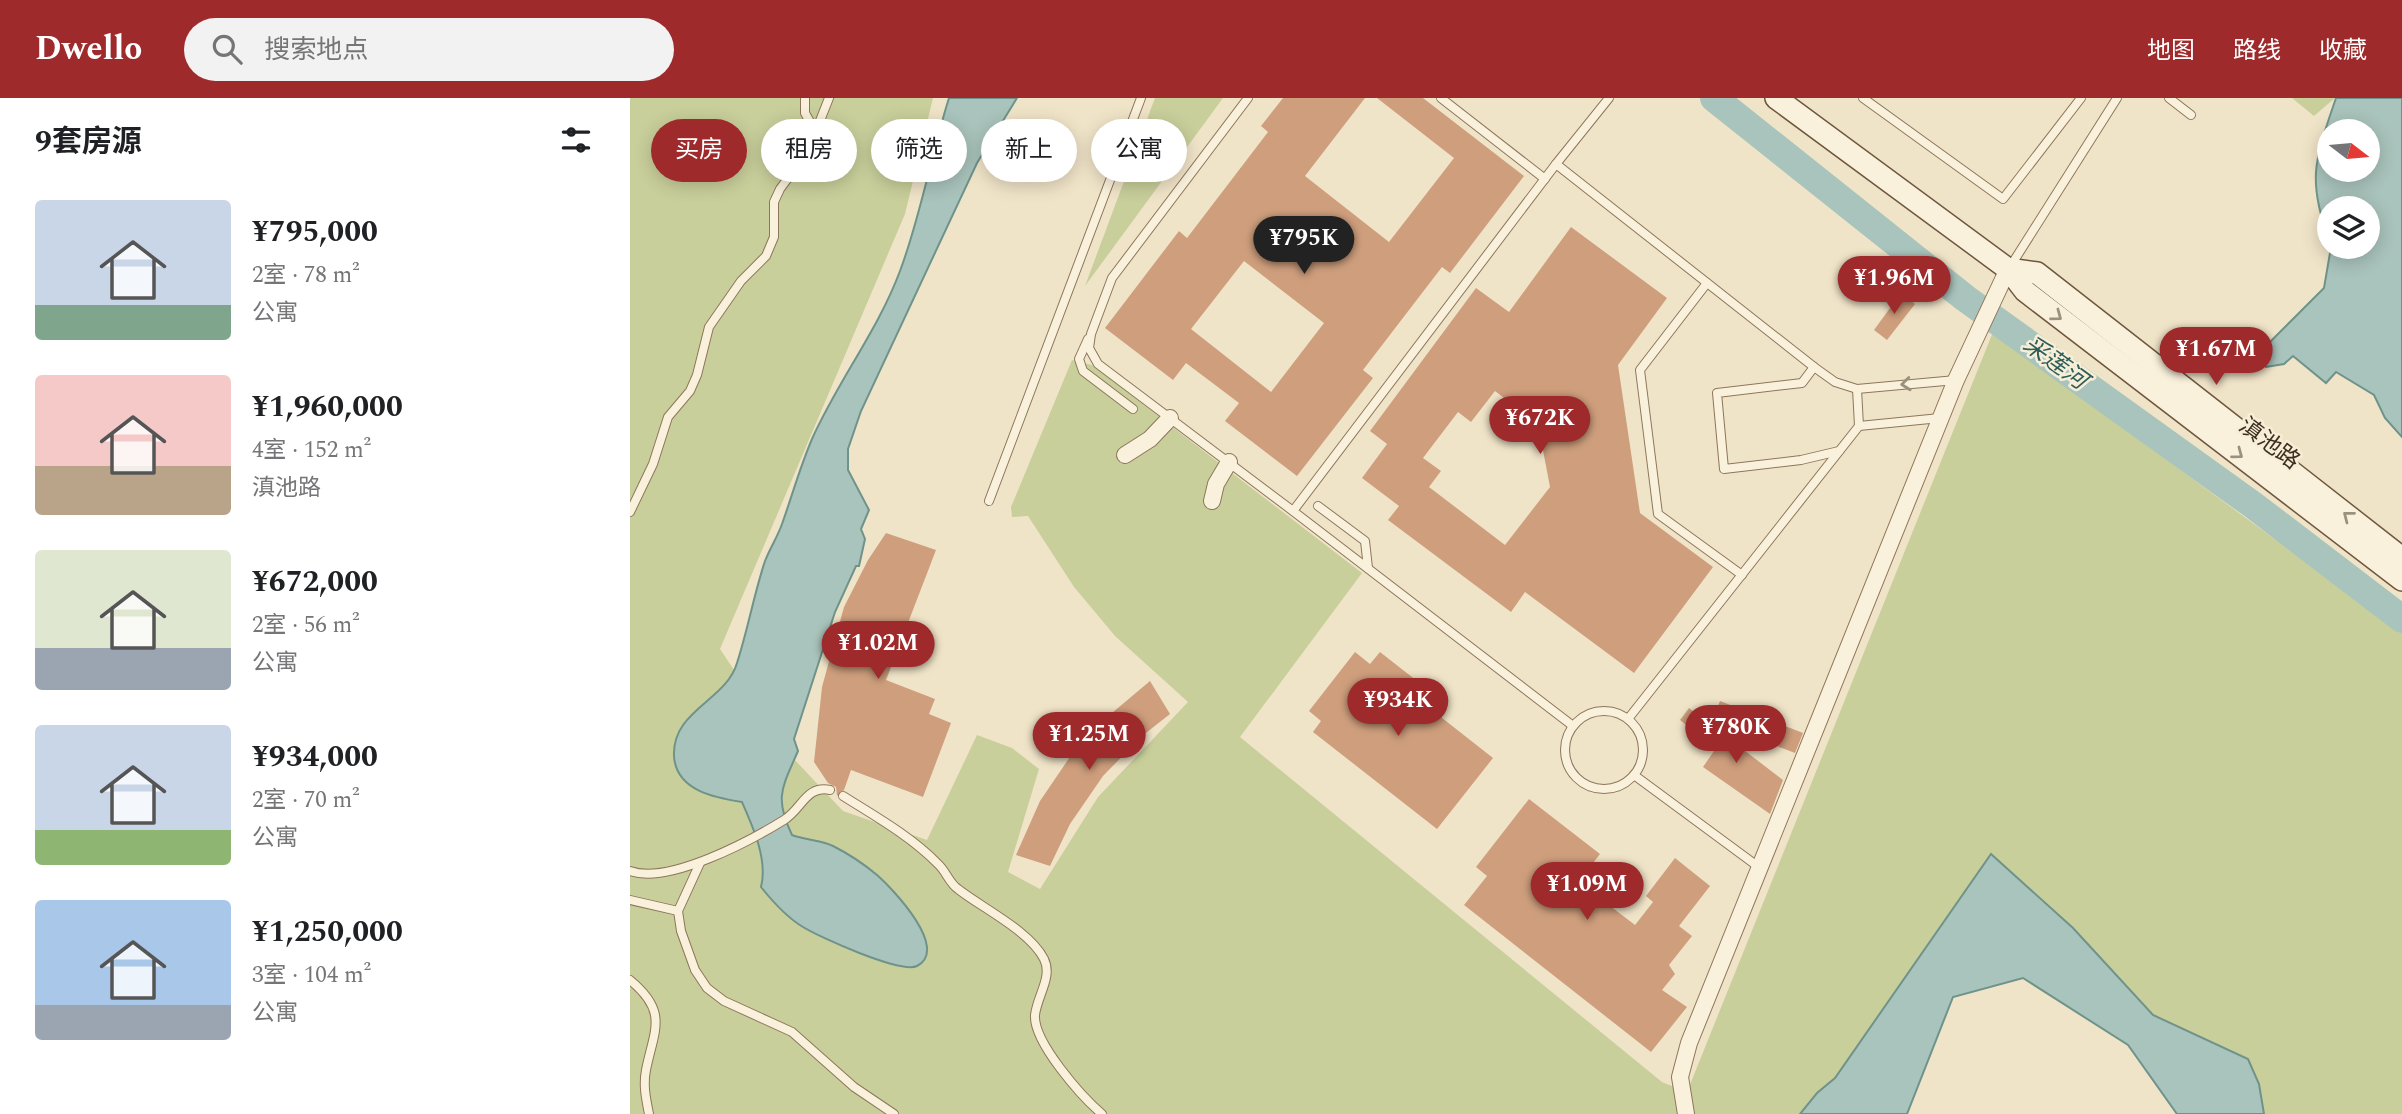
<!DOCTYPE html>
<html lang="zh">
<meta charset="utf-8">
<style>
body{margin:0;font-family:Spectral,"Noto Sans SC",serif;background:#f2f2f2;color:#202124;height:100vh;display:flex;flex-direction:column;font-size:26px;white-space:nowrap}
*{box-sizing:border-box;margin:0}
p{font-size:23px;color:#757577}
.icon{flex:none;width:38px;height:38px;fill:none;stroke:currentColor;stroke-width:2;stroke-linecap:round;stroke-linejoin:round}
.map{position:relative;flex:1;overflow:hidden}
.sheet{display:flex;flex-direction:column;background:#fff;width:630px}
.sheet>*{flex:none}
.top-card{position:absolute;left:21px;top:21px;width:665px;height:63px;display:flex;gap:14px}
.needle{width:46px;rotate:106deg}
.fabs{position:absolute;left:1687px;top:21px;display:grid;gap:14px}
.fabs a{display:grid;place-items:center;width:63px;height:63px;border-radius:50%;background:#fff;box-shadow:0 4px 18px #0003;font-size:35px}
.price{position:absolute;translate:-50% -60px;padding:0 16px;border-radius:24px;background:#9e2a2b;color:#fff;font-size:23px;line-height:46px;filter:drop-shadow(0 2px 4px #0008)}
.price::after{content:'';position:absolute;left:50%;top:42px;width:21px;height:16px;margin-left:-10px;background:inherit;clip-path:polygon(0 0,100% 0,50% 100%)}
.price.current{background:#222;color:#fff}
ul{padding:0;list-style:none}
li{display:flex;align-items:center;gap:21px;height:175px;padding:0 35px}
li span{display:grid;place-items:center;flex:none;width:196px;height:140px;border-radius:7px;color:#555}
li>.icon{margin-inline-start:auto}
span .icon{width:84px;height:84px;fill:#fffc;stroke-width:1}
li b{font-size:30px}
h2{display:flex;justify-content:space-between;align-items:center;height:84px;padding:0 35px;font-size:30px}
.tag{padding:0 24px;border-radius:32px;background:#fff;box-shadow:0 4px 18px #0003;font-size:24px;line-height:63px}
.tag.current{background:#9e2a2b;color:#fff}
header{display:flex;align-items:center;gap:42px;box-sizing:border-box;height:98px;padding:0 35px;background:#9e2a2b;color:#fff}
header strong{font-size:33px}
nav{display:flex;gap:38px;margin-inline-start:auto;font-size:24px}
.search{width:490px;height:63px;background:#f2f2f2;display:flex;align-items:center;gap:18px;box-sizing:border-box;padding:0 24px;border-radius:38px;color:#757577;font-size:26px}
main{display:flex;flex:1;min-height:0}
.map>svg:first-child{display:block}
.green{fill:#c9cf9b}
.water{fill:#a9c4bc;stroke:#6f938a;stroke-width:2;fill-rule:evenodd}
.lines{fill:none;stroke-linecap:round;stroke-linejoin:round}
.river{stroke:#a9c4bc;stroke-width:28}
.building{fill:#cf9f7d;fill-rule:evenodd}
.lane-casing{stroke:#8d765c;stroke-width:10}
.street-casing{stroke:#8d765c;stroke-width:18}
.secondary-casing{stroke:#6f573f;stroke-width:24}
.lane{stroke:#faf1dc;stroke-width:8}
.street{stroke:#faf1dc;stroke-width:16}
.secondary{stroke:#faf1dc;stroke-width:21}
.oneway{stroke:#9c907e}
.labels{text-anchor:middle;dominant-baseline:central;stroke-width:5;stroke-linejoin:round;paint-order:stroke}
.street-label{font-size:23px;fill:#3d2e20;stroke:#f7eed8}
.water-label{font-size:24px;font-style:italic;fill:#2f5d5a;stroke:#f7eed8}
</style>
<header>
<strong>Dwello</strong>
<div class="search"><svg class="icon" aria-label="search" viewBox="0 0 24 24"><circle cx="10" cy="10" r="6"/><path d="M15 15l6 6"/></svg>搜索地点</div>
<nav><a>地图</a><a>路线</a><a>收藏</a></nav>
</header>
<main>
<section class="sheet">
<h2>9套房源<svg class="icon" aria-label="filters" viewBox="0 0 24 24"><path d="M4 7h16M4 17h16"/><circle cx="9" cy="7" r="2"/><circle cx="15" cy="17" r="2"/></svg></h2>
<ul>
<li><span style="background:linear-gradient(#c9d6e8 75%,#7fa58c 0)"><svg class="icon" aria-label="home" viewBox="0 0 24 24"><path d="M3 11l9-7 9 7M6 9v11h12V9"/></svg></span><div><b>¥795,000</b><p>2室 · 78 m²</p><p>公寓</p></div></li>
<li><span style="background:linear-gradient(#f6c9c9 65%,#b9a48a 0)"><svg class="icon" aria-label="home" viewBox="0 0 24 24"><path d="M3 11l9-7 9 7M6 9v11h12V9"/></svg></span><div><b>¥1,960,000</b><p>4室 · 152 m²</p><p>滇池路</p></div></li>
<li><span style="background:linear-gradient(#dfe7d0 70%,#9aa5b1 0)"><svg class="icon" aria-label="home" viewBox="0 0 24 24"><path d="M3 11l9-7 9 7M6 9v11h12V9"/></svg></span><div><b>¥672,000</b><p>2室 · 56 m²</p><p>公寓</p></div></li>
<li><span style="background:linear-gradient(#c9d6e8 75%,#8fb573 0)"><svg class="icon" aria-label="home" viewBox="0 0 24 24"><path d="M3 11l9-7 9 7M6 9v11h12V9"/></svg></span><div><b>¥934,000</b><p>2室 · 70 m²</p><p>公寓</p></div></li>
<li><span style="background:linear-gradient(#a9c7e8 75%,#9aa5b1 0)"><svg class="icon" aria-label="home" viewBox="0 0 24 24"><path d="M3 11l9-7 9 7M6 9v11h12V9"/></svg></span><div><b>¥1,250,000</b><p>3室 · 104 m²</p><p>公寓</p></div></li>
</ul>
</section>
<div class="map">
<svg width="1772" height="1016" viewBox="0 0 1772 1016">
<rect width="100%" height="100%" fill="#f0e4c8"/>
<g class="green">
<path d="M0,0H303L275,116L90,551L163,660L213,713L297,742L347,637L382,650L409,671L378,774L410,791L468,699L558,604L485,538L444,489L398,418L382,419L381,409L442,262L462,267L732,475L610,639L1032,984L1057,994L1363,234L1772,535V1016H1547L1498,947L1393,880L1323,899L1277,1016H0Z"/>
<path d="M525,0H593L455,188Z"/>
<path d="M1662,0H1705L1684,18Z"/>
</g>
<g class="water">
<path d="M319,0H387L347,65L231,313L218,351V372L239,412L231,431L235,441L229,468H226L205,514L164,641L168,653C152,690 144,699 162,737C175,742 191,742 203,748C217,755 235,767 247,777C263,791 320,851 287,868C271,876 189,839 173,829C156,819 143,804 131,789C138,762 123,729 112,704C86,700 46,693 44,658C42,612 96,603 107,565C118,531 124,496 135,463C141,448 147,440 152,426C162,398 170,369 182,341C208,283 248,232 270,173C291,117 301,57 319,0Z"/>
<path d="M1706,0H1772V339L1755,320L1744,297L1706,274L1696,285L1663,258L1654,266L1636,269L1625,259L1694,190L1701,149H1738V110H1699V141C1676,81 1686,59 1706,0ZM1738,33V72H1699V33Z"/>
<path d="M1361,756L1443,830L1523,917L1618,961L1629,986L1634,1016H1547L1498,947L1393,880L1323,899L1277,1016H1170L1187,995L1205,980Z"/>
</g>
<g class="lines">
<path class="river" d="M1084,0L1335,200L1623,407L1772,521"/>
</g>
<g class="building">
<path d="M653,0H735L675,78L759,144L824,60L747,0H793L894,78L820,175L812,169L733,272L743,280L667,378L595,323L609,305L556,265L543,282L475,230L549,133L557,140L638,34L631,28ZM614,163L694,225L641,294L561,231Z"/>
<path d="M941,129L1037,200L988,267L1010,415L1083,469L1004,575L895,494L881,514L758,422L769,408L732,380L757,346L740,333L846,190L879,214ZM865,293L908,326L920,389L875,447L799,389L811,373L793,360L828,314L841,324Z"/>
<path d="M1271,195L1285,206L1257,242L1244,232Z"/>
<path d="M256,435L306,452L256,582L305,601L299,616L321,625L293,699L221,672L214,692L207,698L206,689L198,685L184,664L192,589L214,509L238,462Z"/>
<path d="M725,554L740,566L750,554L787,583L779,594L863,660L807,731L683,634L691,623L679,613Z"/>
<path d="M520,583L540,616L512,638L473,678L440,726L420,768L386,757L410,703L444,653L463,631Z"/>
<path d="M1090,603L1173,635L1165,655L1082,623Z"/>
<path d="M1059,610L1153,682L1140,716L1073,669L1086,650L1050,622Z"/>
<path d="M899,701L970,756L960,769L979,783L967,798L1005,827L1023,804L1016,798L1045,760L1080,788L1049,828L1062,838L1039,867L1045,876L1032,892L1057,909L1021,954L834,807L857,778L846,769Z"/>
</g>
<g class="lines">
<defs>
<g id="lane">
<path d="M175,0V15L185,33"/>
<path d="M618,0L482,180L461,236L459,250L468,266L663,413"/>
<path d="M811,0L915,81"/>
<path d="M1233,0L1373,101L1451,0"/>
<path d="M1539,0L1561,17"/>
<path d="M926,66L979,0"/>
<path d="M1380,169L1487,0"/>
<path d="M1077,185L1010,272L1028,416L1112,477"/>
<path d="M458,241L449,261L453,273L503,311"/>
<path d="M1184,269L1172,285L1087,295L1094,371L1171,362L1209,353"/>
<path d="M1227,291L1326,282"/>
<path d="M1229,328L1310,320"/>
<path d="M359,403L511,0"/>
<path d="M688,408L735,443L738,470"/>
<path d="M0,414L23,366L38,319L60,293L67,277L79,229L111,183L136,158L144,139V104L150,91L178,53L199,0"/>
<circle cx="974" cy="652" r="39"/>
<path d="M943,628L663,413L926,66L1184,269L1205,284L1227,291L1229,328L998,621"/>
<path d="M1004,677L1130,770"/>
<path d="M213,698C245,718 282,739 308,766C316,773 319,785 328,791C352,810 400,833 414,861C423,879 407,898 405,917C403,944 452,999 472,1016"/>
<path d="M70,765L48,813L51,833L65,872L77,890L94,903L162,934L224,989L264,1016"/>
<path d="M0,773C38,787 120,743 154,722C172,711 176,687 200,692"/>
<path d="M0,802L48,813"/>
<path d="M0,882C39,914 24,932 16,972C13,987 16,1001 19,1016"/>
</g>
<g id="street">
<path d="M495,357L520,341L540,320"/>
<path d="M582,403L586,386L599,364"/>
<path d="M1056,1016L1050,979L1059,945L1326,282L1378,171"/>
</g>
<g id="secondary">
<path d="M1146,0L1378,171L1395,193L1772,482"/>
<path d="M1378,171L1407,175L1772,460"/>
</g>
</defs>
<use href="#lane" class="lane-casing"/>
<use href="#street" class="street-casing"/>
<use href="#secondary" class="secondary-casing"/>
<use href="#lane" class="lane"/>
<use href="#street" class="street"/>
<use href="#secondary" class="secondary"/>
</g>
<defs><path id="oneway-chevron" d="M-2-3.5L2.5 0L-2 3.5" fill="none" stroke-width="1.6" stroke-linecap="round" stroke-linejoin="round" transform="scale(1.75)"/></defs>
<g class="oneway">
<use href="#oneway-chevron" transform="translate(1427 218) rotate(37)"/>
<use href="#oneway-chevron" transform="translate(1276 286) rotate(174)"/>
<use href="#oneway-chevron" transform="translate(1608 356) rotate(37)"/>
<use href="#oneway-chevron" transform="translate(1718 418) rotate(-142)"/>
</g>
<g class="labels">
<g class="street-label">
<text transform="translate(1639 346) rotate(37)">滇池路</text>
</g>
<g class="water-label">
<text transform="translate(1425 265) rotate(36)">采莲河</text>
</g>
</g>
</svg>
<div class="fabs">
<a><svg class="needle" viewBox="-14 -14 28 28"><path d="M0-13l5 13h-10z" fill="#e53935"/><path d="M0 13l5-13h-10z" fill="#757577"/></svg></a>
<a><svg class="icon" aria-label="layers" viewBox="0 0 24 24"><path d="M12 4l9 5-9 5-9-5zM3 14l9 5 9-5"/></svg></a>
</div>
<b class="price current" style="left:674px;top:178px">¥795K</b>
<b class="price" style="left:1264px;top:218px">¥1.96M</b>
<b class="price" style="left:1586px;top:289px">¥1.67M</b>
<b class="price" style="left:910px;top:358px">¥672K</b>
<b class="price" style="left:248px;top:583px">¥1.02M</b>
<b class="price" style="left:768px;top:640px">¥934K</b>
<b class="price" style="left:1106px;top:667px">¥780K</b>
<b class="price" style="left:459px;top:674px">¥1.25M</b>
<b class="price" style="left:957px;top:824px">¥1.09M</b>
<div class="top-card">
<a class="tag current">买房</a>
<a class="tag">租房</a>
<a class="tag">筛选</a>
<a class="tag">新上</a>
<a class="tag">公寓</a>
</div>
</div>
</main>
